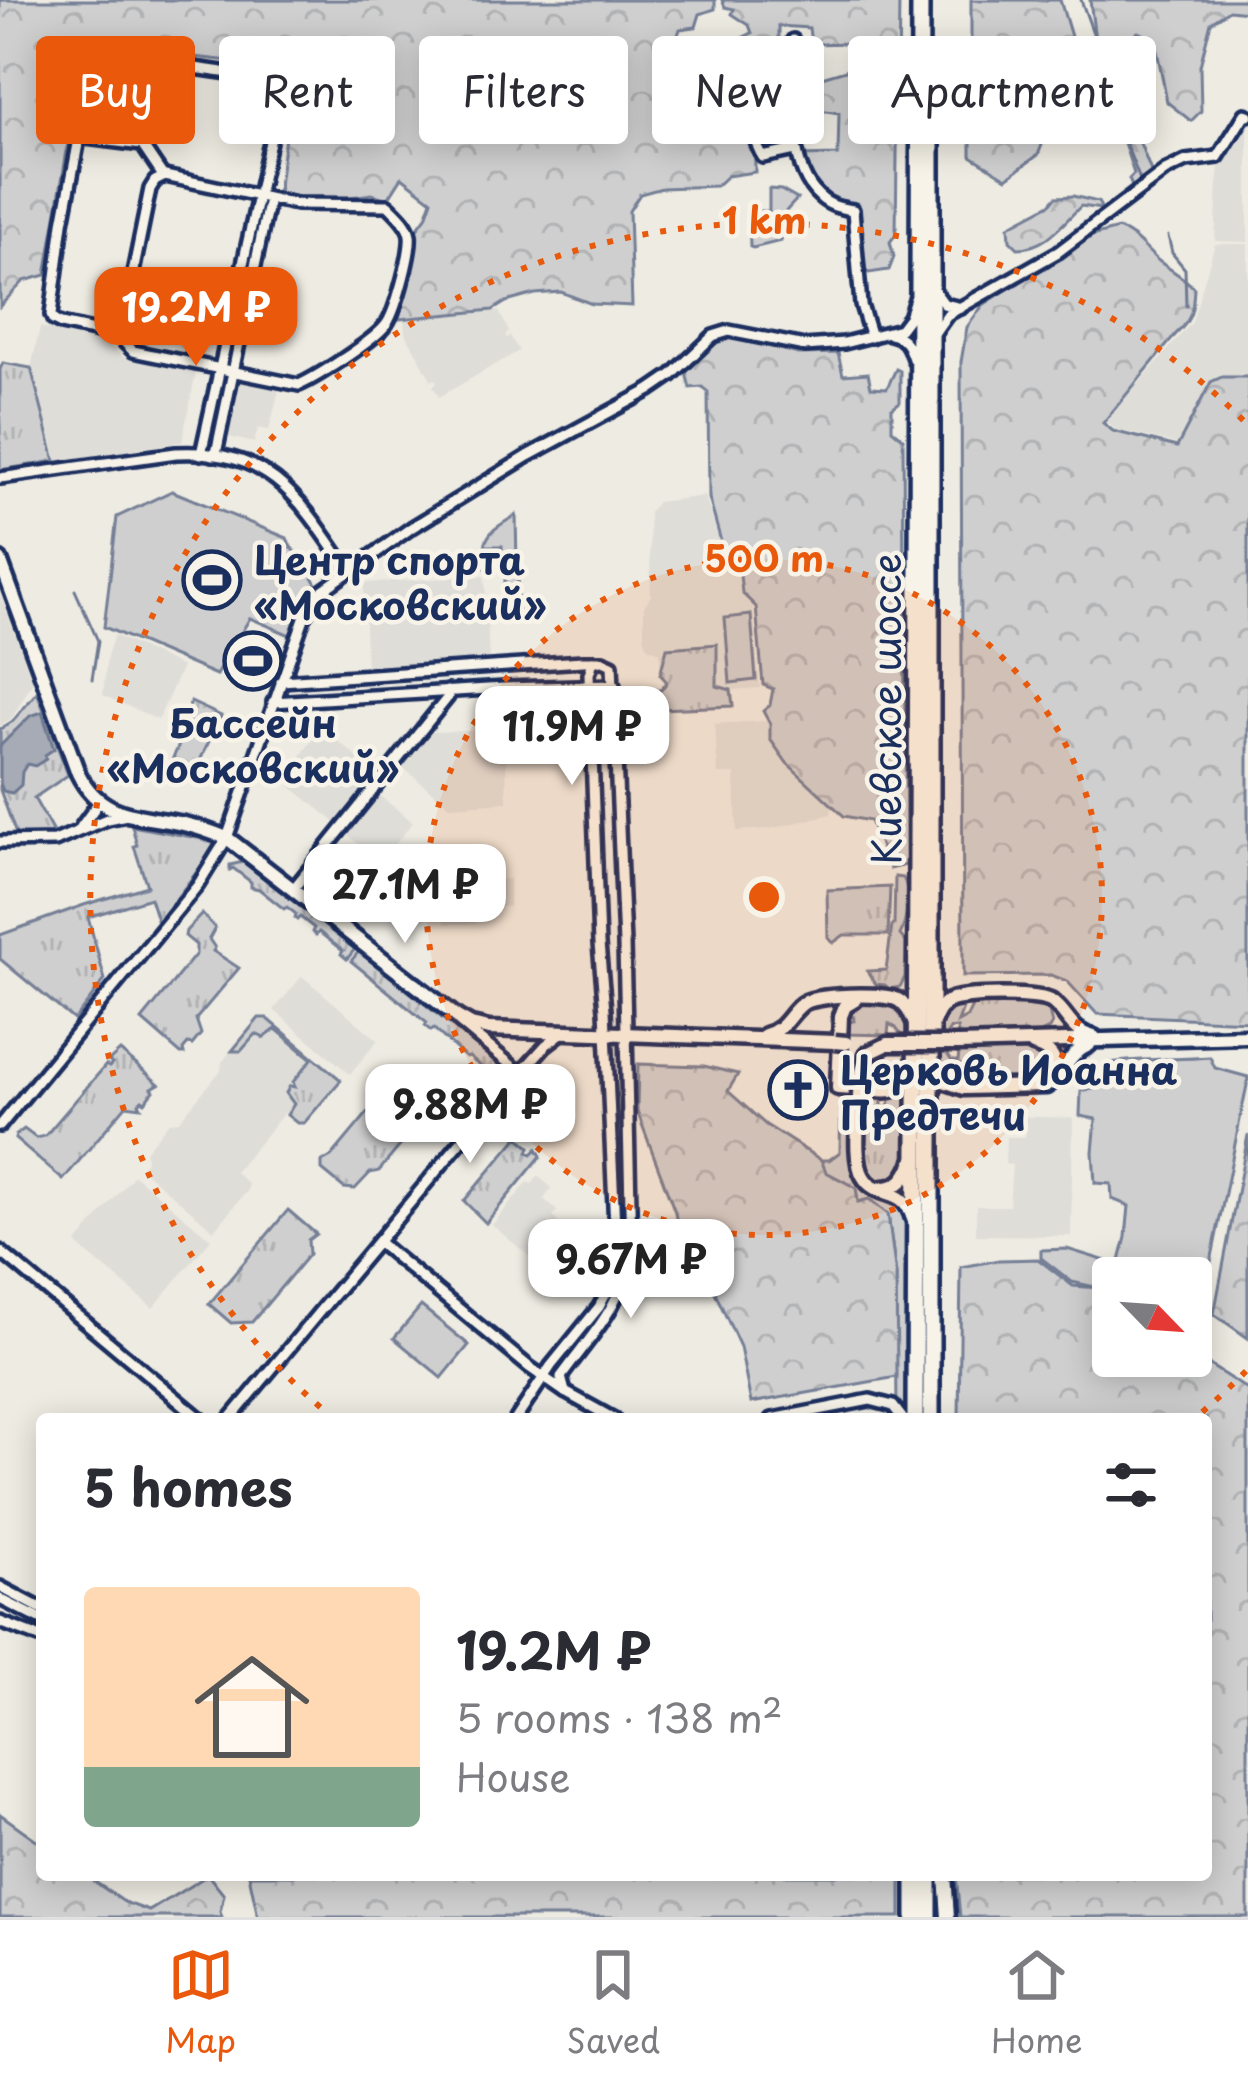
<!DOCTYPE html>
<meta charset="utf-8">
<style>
body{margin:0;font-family:"Playpen Sans",sans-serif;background:#f7f7f7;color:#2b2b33;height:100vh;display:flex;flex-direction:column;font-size:45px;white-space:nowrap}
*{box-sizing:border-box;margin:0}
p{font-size:39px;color:#7c7c81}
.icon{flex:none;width:66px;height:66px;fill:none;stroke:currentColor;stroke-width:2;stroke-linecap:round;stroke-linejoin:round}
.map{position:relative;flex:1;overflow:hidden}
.drawer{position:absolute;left:36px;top:1413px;width:1176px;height:468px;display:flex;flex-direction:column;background:#fff;border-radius:12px;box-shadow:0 6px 30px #0003}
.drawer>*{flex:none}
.guide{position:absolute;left:36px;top:36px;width:1176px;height:108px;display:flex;gap:24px}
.needle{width:78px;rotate:115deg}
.controls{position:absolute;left:1092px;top:1257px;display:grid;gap:24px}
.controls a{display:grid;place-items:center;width:120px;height:120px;border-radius:12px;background:#fff;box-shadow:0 6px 30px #0003;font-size:60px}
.price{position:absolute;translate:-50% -102px;padding:0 27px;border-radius:24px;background:#fff;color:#222;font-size:39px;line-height:78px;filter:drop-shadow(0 3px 6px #0008)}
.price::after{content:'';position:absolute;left:50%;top:72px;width:36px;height:27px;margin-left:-18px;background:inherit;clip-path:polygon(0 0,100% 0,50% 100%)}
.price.selected{background:#ea580c;color:#fff}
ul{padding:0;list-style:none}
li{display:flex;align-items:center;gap:36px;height:300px;padding:0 48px}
li span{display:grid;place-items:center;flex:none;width:336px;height:240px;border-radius:12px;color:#555}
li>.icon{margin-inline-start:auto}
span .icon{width:144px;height:144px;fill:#fffc;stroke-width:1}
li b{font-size:51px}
h2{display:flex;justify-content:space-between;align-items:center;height:144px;padding:0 48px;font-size:51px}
.chip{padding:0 42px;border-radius:12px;background:#fff;box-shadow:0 6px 30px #0003;font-size:42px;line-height:108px}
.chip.selected{background:#ea580c;color:#fff}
.tab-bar{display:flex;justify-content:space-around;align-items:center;height:168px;border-top:3px solid #e1e1e2;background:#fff;font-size:33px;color:#7c7c81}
.tab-bar a{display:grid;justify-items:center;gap:6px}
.tab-bar .selected{color:#ea580c}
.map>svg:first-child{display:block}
.built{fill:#deddd8}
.grass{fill:url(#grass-tufts);stroke:#757f96;stroke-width:3}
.forest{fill:url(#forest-crowns);stroke:#757f96;stroke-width:3}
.garden{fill:#cfcfcf;stroke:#757f96;stroke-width:3}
.water{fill:#a6abb5;stroke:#6e7992;stroke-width:3}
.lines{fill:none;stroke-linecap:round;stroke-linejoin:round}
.stream{stroke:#6e7992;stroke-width:3}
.minor-casing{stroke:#1b2f5e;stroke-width:18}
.major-casing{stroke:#1b2f5e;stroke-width:21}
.highway-casing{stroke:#1b2f5e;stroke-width:24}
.minor{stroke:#f7f3e8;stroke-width:9}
.major{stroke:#f7f3e8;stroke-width:12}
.highway{stroke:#f7f3e8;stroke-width:15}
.major-bridge-casing{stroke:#1b2f5e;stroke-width:21;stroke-linecap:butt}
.major-bridge{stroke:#f7f3e8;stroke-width:12}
.ring{fill:none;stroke:#e8590c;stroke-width:6;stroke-dasharray:6 12}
.labels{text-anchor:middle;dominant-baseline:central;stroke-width:9;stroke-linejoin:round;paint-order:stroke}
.poi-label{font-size:39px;font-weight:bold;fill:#1b2f5e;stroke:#f7f3e8;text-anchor:start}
.street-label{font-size:39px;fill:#1b2f5e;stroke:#f7f3e8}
.centre{fill:#e8590c;stroke:#f7f3e8;stroke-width:6}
.ring-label{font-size:36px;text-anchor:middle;font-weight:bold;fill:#e8590c;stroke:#f7f3e8;stroke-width:9;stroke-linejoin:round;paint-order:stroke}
</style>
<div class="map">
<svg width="1248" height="1917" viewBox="0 0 1248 1917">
<defs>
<pattern id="grass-tufts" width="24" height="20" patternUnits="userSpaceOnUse" patternTransform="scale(3)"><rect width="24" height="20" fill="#cfcfcf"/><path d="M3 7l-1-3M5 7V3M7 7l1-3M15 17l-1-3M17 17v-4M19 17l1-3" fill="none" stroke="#b1b2b4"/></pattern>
<pattern id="forest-crowns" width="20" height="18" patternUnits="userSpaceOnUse" patternTransform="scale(3)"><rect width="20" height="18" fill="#cfcfcf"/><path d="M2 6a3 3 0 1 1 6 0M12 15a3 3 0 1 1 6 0" fill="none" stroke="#b1b2b4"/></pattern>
</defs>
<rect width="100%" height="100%" fill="#eeebe2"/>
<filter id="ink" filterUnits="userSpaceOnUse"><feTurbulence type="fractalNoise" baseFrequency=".00833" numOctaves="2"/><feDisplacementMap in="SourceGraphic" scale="24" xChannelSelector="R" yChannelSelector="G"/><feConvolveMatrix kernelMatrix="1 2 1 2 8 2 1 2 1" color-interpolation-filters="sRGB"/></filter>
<g filter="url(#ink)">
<g class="built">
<path d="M1248,121V242L1215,241L1219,163L1243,122Z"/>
<path d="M1215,244H1248V478L1177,444L1115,429L1106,421L1192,322Z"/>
<path d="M499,311L509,332L505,335L507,338L510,336L519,351L439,397L433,386L437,382L435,379L432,381L405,332L404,320Z"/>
<path d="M40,327L106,343L124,358L196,372L182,442L55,461L31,368Z"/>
<path d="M245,382L279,390L269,430L258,428L254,443L225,436L235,384Z"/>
<path d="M705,496L722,550L739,575L740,592L753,607L760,688L731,690L714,686L702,687L695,683L666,682L660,675V652L648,647L644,636V607L651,595L649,512L657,502Z"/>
<path d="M483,576L485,579L489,659L366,666L364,583Z"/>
<path d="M0,594L33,681L12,718L0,726Z"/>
<path d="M114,635L182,667L158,720L103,695L107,656Z"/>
<path d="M768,717L813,764L832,807L831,814L769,829L737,831L735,774H718L715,724L766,721Z"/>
<path d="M505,730L507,802L450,806L402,767L430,732Z"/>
<path d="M315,736L328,740L332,736L364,763L360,770L372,779L336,823L289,785L293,767Z"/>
<path d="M376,793L413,822L381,862L345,833Z"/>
<path d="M423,878L432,884L509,879V907L491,906L487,921L476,922L475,924H446L436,908L414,892Z"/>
<path d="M302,976L378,1040L350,1074L274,1010Z"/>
<path d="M267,1018L341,1080L304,1123H297L284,1113L235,1172L248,1184V1190L214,1230L140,1168L146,1161L145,1151L169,1122L179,1121L221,1070L222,1062L253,1025L261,1026Z"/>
<path d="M1007,1116L1073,1118L1071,1236L976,1235V1206H1009L1012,1165L1005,1164L1006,1137H1025L1026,1125L1007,1123Z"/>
<path d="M134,1175L211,1239L153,1308L76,1244Z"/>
<path d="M538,1176L552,1188L544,1199L557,1211L553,1216L559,1224L554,1230L565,1240L542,1267L492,1225L528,1182L532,1184Z"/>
</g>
<g class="grass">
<path d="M769,189L781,190L797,199C786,212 772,221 781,241L753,248L750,247L749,211H769Z"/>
<path d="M3,363L31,368L55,461L0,470V369Z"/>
<path d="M516,515L518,613L505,614V567L485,568V555H502V546H485C487,530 503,524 516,515Z"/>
<path d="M717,644V686L731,690L733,706L635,710L634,724L624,725L622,693L661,690L667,682L660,674L667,648Z"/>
<path d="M37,692L68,775L34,798L55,836L17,837L0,790V729L13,721Z"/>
<path d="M191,702L221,716L196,769L173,758L189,723L183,719Z"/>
<path d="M132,826L203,839L215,844V848L160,920H157L150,898L88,917L105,980L74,1020L0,959V935L84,905L147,886L134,846L137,845Z"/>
<path d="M243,862L355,949L347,959L341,954L343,951L319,932L316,935L312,932L314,928L300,917L297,920L295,918L296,914L287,907L284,909L259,889L251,887V882L233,868L230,870V865Z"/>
<path d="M895,877L903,878C911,890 907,922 900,935L906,942L905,977L900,987L889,989L885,985L876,984L867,971L886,970L892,926L894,925Z"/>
<path d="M890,887L888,935H844L833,943L828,937L827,890Z"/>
<path d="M202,914L215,928L209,939L215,948L213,951L239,968L196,1019L201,1034L192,1045L188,1044L183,1050L184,1054H181L142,1020L196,954V945L185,936L186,931Z"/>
<path d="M359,951L504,1068L495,1082L491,1079L492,1076L469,1057L466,1058L434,1029L431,1031L425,1026L427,1023L351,961Z"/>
<path d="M858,1002L897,1004L905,1014L906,1035H901L896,1028L889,1024L888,1035L846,1034V1022L854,1021V1017H844L845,1013Z"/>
<path d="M955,1002L965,1003L958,1022L967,1017L974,1002L1035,1003L1048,1008L1052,1024L1049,1029L1038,1034L958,1036L957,1028L950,1029L946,1036H941V1015Z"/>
<path d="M259,1018H267L341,1080L304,1123H297L287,1115L294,1104L286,1093L290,1086L295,1087L293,1082L312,1059L276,1029L264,1038L256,1034L241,1051H232Z"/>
<path d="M120,1051L159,1084L152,1088L154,1091L145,1102L142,1100L139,1103L141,1107L126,1105L63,1180L15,1139L16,1135L24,1129L36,1138L45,1136L106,1065L109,1067L112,1064L109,1061Z"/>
<path d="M1039,1051L1052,1064L1048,1077L1042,1080L978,1083L971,1070L959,1064L958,1071L968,1076L966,1083L943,1075L941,1052H946L951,1060L958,1062L959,1052Z"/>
<path d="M906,1088L905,1158L901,1176L894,1182C849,1189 866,1125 864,1097L868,1094L882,1095V1117L887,1118L891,1094Z"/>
<path d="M386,1090L391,1094L385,1100L389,1104L395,1098L408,1109L409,1135L379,1171L370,1173L355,1189L344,1188L322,1170V1162L331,1157L381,1097L379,1094Z"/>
<path d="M851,1093L855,1096C853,1126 841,1179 875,1195C888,1201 899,1199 906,1214L910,1419H897L896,1275L888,1214L858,1202L856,1188L826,1172L821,1160H829L840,1152L841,1096Z"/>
<path d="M518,1137L530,1147L528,1152L532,1154L537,1149L541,1156L486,1223L464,1201Z"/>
<path d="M288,1210L316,1234L308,1240L309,1254L252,1322L231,1323L209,1304Z"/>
</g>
<g class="forest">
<path d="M0,0H715V9L700,14L696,27L680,29L674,47L687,101L754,97L755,172L727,176L716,186L662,188L640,194L629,211L632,306L592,304L561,292L535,294L506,302L493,310L399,319L413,253L414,233L426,217L432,200L402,177L388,199L372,194L328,200L278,195L293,68L84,45L76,96L61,94L58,112L73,115L46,275L24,281L0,306Z"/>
<path d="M722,0H899L896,234L890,242L894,257L889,270L869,273L866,271L860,246L858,207C824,202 816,185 801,156L838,155L839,113L800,107L801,83L856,67L854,43L811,44L809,28L779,26V46L744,45V37L752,33L749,25L732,14L734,9L725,7Z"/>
<path d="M971,0H1060L1088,93L1078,101C1053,101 1043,89 1015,94L1049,127L1038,155L1007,178L971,156Z"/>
<path d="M1090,0H1248V12L1229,10L1211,22L1200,66L1201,111L1191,121L1167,102L1155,40L1138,32L1119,50L1114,76L1152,174L1133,189L1129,179L1134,174L1109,96L1101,87Z"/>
<path d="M1073,196L1098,202L1102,209L1081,206C1062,224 1046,248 1018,248L1010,240L1009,226L1050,204L1056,197Z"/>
<path d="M1118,229C1136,235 1145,250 1160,262C1172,271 1184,277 1194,288C1193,309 1192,320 1176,334L1103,423L1113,431L1177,447L1211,382L1222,377H1248V1021L1097,1014L1067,981L1051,975L963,976L961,362L967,327L983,305L1088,237Z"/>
<path d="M723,334L798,354L838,353L843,375L868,373L871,387L887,388L896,369L900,371V402L892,408V429L903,438L906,865L890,869L870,821L844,816L787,763L770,739V724L763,711L770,705L773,689L763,685L756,607L742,593L740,575L723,549L709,498L708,392L702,387L690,388L686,373Z"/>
<path d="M638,1064L704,1066L738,1074L728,1091L766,1125L821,1160L826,1172L856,1188L858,1202L869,1199L888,1214L896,1275L897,1377L751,1403L740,1347L697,1253L679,1236L675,1212L637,1111Z"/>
<path d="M1248,1135V1338L1214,1314Z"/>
<path d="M1038,1259L1073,1286L1113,1289V1356H1191V1346L1211,1366L1248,1390V1917H960L956,1875H1206V1419H959L961,1267L999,1260Z"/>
<path d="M0,1814L42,1844V1875H85L124,1902L149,1911L208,1875L224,1895L220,1912L222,1917H0Z"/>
<path d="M249,1875H901V1917H258Z"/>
</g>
<g class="garden">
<path d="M172,491L287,538L291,547L307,564L318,589L306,601L290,635L250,618L216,675L104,627L117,517Z"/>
<path d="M751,615L756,680L730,683L725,618Z"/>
<path d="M1210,1057L1215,1068L1248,1077V1080L1201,1311L1191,1308V1278H1113V1291L1072,1282L1041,1258V1250L1067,1249L1119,1265L1126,1237L1129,1206L1112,1199L1111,1184L1095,1183L1093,1152L1096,1119L1080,1116L1081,1091L1100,1088L1110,1063C1144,1058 1176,1060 1210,1057Z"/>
<path d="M421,1306L469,1345L442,1378L394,1338Z"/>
</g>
<path class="water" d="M42,712L54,749L45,755L46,759L35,766L27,764L22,772L21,785L12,793L3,791L0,783V746L30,716Z"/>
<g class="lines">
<g class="stream">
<path d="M1081,0L1102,58L1101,80L1140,180"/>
<path d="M1168,236L1172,253L1185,269L1186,306"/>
<path d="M75,590L98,641L92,679"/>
</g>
<defs>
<g id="minor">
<path d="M793,40C794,84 784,165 819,196C829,206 840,208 853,210L861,305L871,337"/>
<path d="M676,85L740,81L753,90H794"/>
<path d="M753,90C754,112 750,139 763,157L795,150"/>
<path d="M78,137L142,145L163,176"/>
<path d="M165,176L296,204L388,205C396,213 408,223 410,235C412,251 395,315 385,326C372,342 317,377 299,385L133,351L123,341L121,332L150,189L155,181Z"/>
<path d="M933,289L944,304L961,308"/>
<path d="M890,334C905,337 909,346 913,359"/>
<path d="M933,335L947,315L1058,252L1165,171L1186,161L1218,157L1245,114L1248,115"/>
<path d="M121,337L61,324L53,320L51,315L63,223L91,76L100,65L118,57L250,76C268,91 275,105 273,128L201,454"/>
<path d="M213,455L217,449L269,199"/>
<path d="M0,478L176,453C272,448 301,501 349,571"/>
<path d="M281,681L583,661H603L612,665L624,944L631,1249C620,1310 595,1330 561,1377L565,1392"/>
<path d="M273,702L505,688L614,685"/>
<path d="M81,827L99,802"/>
<path d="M0,842L55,841L107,819L127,815"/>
<path d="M294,888L448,697L447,691"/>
<path d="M507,1088L546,1045L563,1032"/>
<path d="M0,1126L198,885L227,838L304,618L323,590L411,528L528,456L650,390L672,375L713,336L729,331L805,346L844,343L900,329L909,317L915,299"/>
<path d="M378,1242L529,1367L565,1392L614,1419"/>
<path d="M0,1251L201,1419"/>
<path d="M230,1419L503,1091L512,1073L511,1065L459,1022"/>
<path d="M516,1419L551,1366L599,1307L608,1290L616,1249L605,1010L599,944L589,674L593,661"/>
<path d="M772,1419L870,1400L893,1406L903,1419"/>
<path d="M0,1587L42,1609"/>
<path d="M0,1599L42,1620"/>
<path d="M0,1622L42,1638"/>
</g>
<g id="major">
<path d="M0,560L78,773C100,818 137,815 179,823C196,826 211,832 227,838L457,1017L471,1025L489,1029L835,1042"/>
<path d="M855,1000L845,1006L841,1016L838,1088L855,1089"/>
<path d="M933,1023C937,1014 940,1006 949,1001C963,994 1040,993 1052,1002C1070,1016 1068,1030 1094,1037"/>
<path d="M765,1035C785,1030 787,1016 802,1004C814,994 885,993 898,1000C907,1005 911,1015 915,1024"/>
<path d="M958,1044L1248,1036"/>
<path d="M1033,1045C1046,1049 1054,1054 1056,1068L1051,1077"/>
<path d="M933,1067L944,1081L964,1088L1046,1086C1064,1076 1067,1054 1089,1045"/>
<path d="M860,1078L867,1054L888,1044"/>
<path d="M865,1089C890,1091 901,1095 914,1069"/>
<path d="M859,1096C859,1116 853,1159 863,1176C877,1201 904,1184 913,1219"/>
<path d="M882,1188C900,1188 907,1177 913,1161"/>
<path d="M945,1875L948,1917"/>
</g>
<g id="highway">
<path d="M931,57V1419"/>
<path d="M915,1419L920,0"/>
<path d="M915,1917V1875"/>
<path d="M929,1917V1875"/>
</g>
</defs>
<use href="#minor" class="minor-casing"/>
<use href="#major" class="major-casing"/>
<use href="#highway" class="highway-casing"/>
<use href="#minor" class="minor"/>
<use href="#major" class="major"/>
<use href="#highway" class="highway"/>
<defs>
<g id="major-bridge">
<path d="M835,1042L846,1043"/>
<path d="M888,1044H958"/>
<path d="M859,1096L860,1082"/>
</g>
</defs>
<use href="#major-bridge" class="major-bridge-casing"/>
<use href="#major-bridge" class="major-bridge"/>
</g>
</g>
<circle cx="764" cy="897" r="338" fill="#e8590c" fill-opacity=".12"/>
<g class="ring">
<circle cx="764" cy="897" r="338"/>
<path d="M1246 1371A676 676 0 0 1 1194 1419M334 1419A676 676 0 1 1 1246 423"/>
</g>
<defs>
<symbol id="stadium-ring" viewBox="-11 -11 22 22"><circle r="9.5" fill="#f7f3e8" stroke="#1b2f5e" stroke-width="1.5"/><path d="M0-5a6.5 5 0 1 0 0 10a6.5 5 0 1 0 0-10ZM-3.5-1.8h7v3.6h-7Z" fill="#1b2f5e"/></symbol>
<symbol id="church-ring" viewBox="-11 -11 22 22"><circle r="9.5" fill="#f7f3e8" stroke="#1b2f5e" stroke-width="1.5"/><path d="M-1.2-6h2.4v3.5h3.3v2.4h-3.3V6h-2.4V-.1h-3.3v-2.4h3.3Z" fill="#1b2f5e"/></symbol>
</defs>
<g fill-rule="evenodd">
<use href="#stadium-ring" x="179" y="547" width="66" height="66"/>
<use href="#stadium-ring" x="220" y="628" width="66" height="66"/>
<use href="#church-ring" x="765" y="1057" width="66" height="66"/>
</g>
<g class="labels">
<g class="poi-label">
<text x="254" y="558">Центр спорта<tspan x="254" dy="45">«Московский»</tspan></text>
<text x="253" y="721" text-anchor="middle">Бассейн<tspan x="253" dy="45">«Московский»</tspan></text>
<text x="840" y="1068">Церковь Иоанна<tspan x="840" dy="45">Предтечи</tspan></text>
</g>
<g class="street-label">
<text transform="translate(884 709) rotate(-90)">Киевское шоссе</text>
</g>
</g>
<circle cx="764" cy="897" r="18" class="centre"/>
<g class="ring-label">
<text x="764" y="234">1 km</text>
<text x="764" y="572">500 m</text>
</g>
</svg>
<div class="controls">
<a><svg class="needle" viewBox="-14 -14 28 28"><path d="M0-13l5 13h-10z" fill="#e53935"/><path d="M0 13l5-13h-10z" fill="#7c7c81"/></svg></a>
</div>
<b class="price selected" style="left:196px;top:369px">19.2M ₽</b>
<b class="price" style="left:572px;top:788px">11.9M ₽</b>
<b class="price" style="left:405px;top:946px">27.1M ₽</b>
<b class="price" style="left:470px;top:1166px">9.88M ₽</b>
<b class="price" style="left:631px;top:1321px">9.67M ₽</b>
<div class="guide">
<a class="chip selected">Buy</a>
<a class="chip">Rent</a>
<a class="chip">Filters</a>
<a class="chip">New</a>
<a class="chip">Apartment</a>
</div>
<section class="drawer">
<h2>5 homes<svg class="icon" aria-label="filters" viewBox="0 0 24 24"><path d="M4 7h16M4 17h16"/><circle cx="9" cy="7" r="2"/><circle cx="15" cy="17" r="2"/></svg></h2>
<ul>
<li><span style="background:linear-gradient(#ffd9b3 75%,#7fa58c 0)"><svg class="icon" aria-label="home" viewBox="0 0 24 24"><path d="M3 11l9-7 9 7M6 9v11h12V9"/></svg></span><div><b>19.2M ₽</b><p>5 rooms · 138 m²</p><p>House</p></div></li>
</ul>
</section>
</div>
<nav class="tab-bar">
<a class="selected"><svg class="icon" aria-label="map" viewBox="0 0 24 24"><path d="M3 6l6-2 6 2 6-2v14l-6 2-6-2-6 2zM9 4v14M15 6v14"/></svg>Map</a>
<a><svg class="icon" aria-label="saved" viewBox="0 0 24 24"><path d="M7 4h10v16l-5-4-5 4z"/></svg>Saved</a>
<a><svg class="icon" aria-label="home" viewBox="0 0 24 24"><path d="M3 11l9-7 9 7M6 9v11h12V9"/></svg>Home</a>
</nav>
